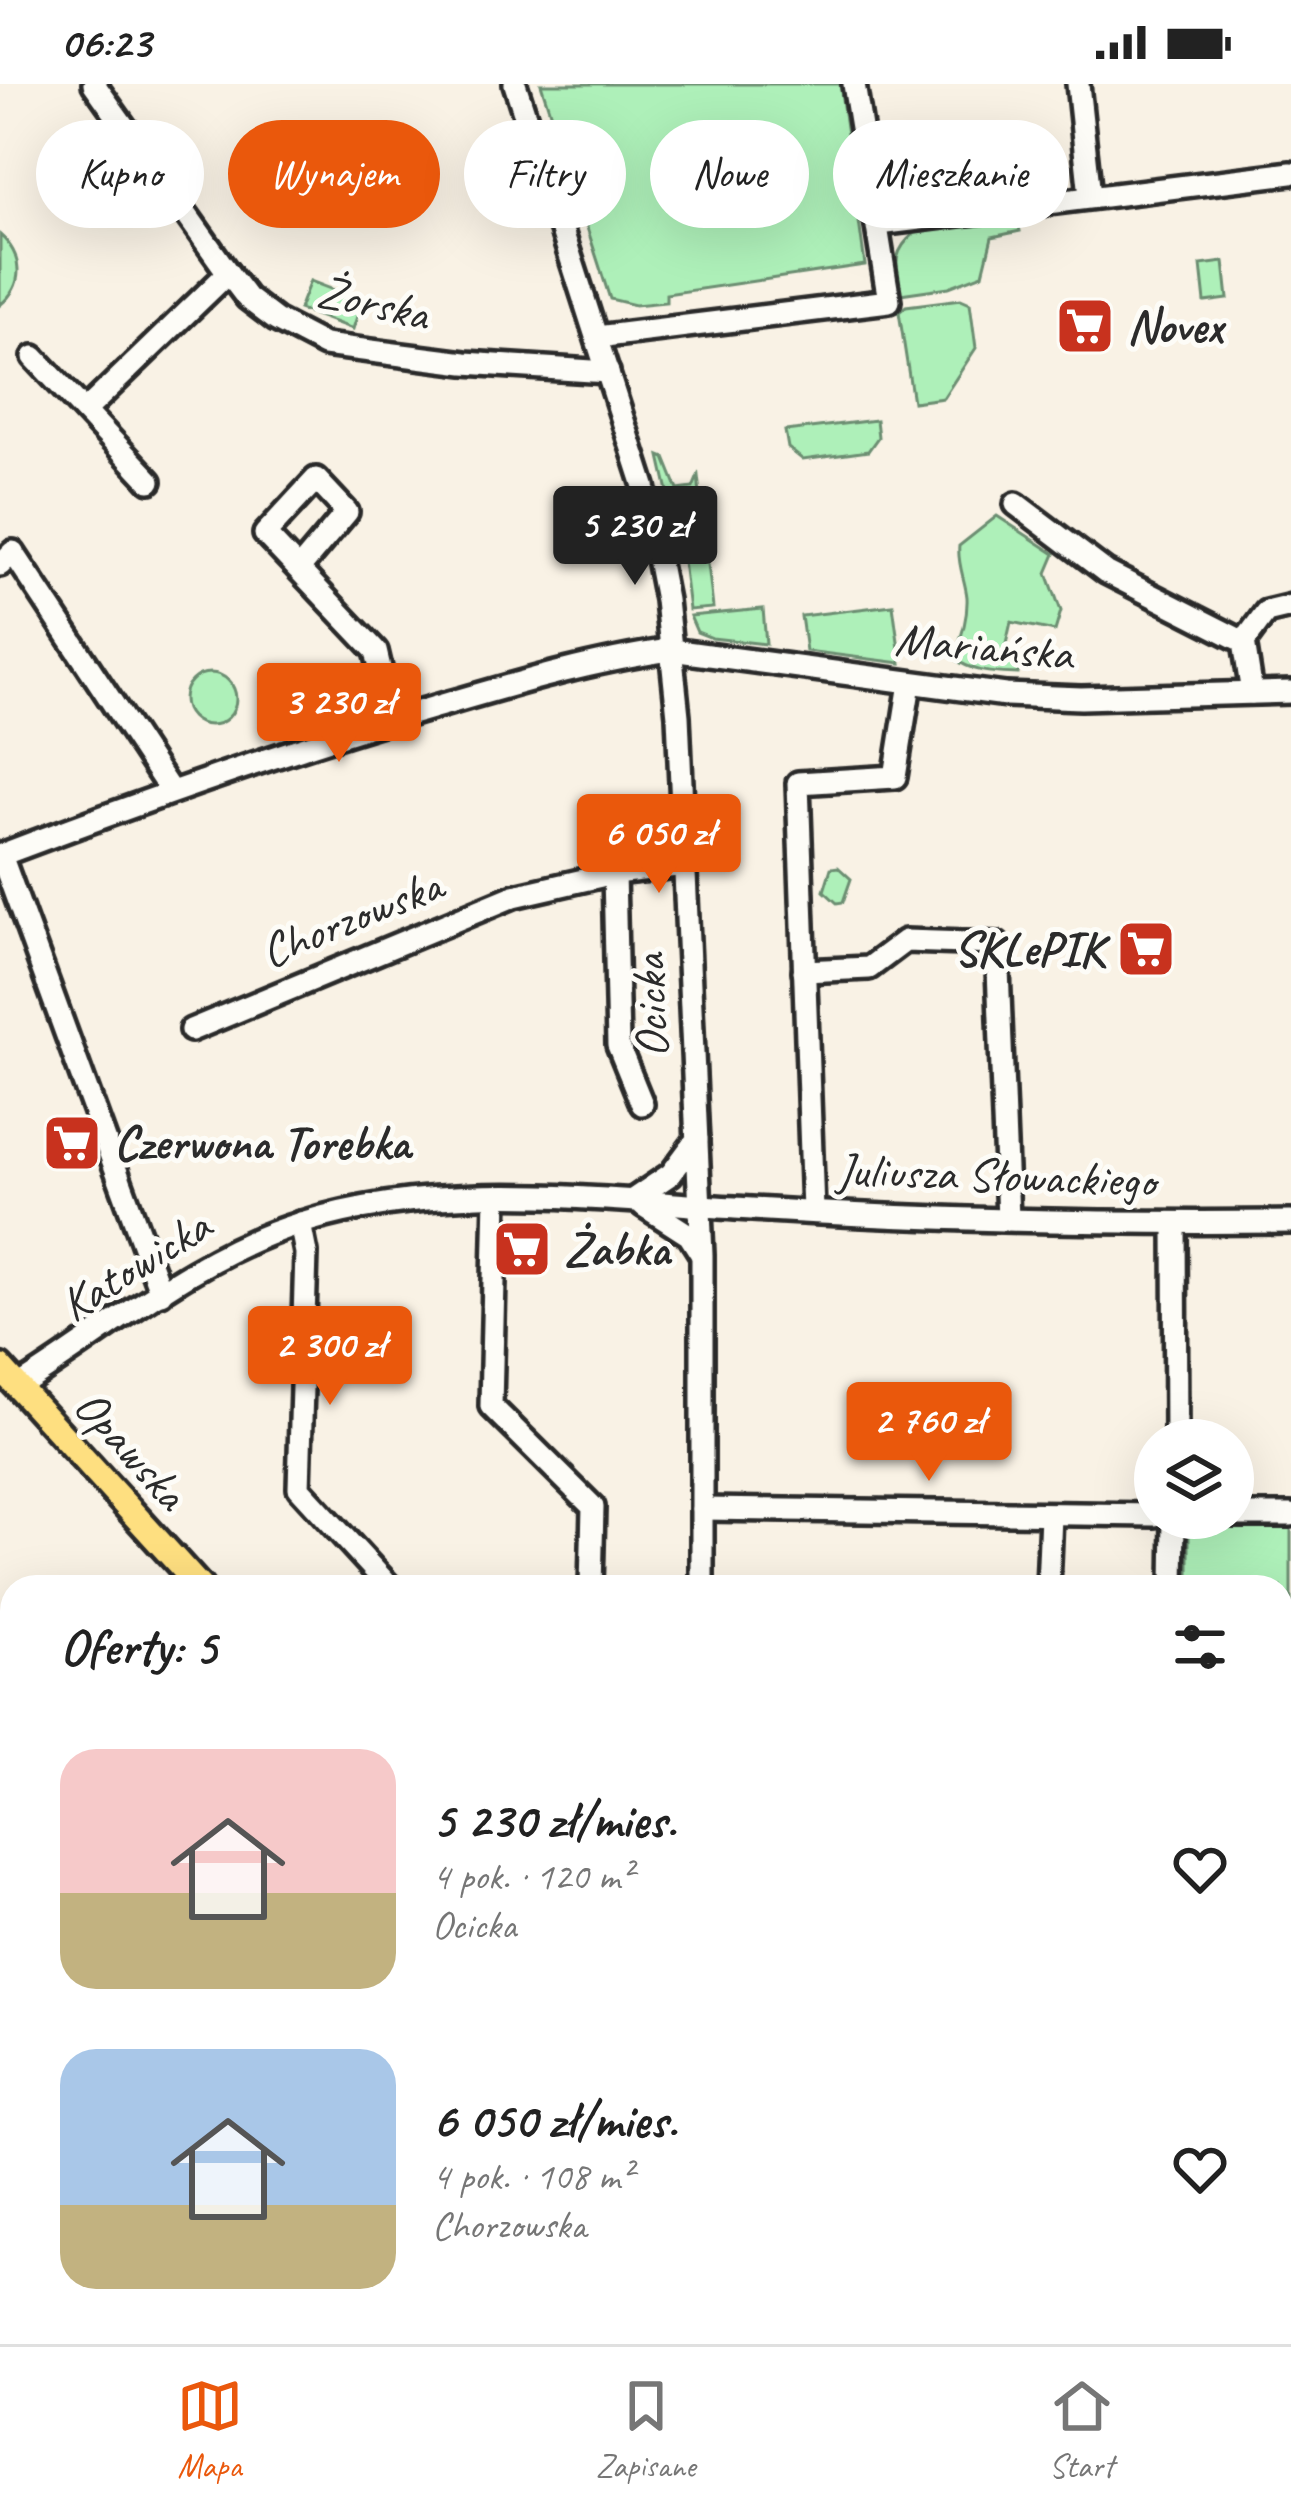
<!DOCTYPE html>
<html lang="pl">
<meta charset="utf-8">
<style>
body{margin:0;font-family:Caveat,sans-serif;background:#f2f2f2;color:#222;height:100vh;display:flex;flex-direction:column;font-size:45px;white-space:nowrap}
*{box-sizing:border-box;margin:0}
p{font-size:39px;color:#767676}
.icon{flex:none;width:66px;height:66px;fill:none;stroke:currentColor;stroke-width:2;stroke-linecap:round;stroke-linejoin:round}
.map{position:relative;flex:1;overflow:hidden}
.drawer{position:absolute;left:0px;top:1491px;width:1293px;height:771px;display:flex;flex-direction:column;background:#fff;border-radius:36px 36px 0 0;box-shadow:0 12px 48px #0002}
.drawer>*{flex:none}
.hud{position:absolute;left:36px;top:36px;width:1221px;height:108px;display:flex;gap:24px}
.buttons{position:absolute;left:1134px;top:1335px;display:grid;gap:24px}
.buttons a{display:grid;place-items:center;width:120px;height:120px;border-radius:50%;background:#fff;box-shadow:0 12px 48px #0002;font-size:60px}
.price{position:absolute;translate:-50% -102px;padding:0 27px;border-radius:12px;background:#ea580c;color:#fff;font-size:39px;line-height:78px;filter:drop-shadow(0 3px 6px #0008)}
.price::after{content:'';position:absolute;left:50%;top:72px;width:36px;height:27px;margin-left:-18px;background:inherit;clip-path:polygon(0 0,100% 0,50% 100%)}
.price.current{background:#222;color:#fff}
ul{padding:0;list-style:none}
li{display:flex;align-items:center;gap:36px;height:300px;padding:0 60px}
li span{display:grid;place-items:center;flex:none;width:336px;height:240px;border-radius:36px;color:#555}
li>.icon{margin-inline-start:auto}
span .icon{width:144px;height:144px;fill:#fffc;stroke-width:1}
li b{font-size:51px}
h2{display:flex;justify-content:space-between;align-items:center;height:144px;padding:0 60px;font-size:51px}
.chip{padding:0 42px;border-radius:54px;background:#fff;box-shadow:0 12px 48px #0002;font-size:42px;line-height:108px}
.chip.current{background:#ea580c;color:#fff}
.status{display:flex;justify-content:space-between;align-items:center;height:84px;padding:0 60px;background:#fff;direction:ltr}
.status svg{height:33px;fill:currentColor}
.dock{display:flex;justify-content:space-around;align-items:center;height:168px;border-top:3px solid #e0e0e0;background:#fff;font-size:33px;color:#767676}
.dock a{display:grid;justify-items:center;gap:6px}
.dock .current{color:#ea580c}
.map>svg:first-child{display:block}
.green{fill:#aef0b9;stroke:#6c8e72;stroke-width:3}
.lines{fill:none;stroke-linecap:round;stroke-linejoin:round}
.minor-casing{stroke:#2b2b2b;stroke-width:30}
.major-casing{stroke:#2b2b2b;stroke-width:33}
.minor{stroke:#fdfcf7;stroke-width:21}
.major{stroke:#fedf80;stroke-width:24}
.labels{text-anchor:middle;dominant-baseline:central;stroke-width:10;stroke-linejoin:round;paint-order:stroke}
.street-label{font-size:48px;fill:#2b2b2b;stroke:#fdfcf7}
.poi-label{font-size:48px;font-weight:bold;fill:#2b2b2b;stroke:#fdfcf7;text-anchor:start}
</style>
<div class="status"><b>06:23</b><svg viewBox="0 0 49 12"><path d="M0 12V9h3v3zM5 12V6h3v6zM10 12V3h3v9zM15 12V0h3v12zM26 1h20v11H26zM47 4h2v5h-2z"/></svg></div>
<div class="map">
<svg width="1291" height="2260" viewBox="0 0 1291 2260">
<rect width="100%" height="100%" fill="#f9f2e5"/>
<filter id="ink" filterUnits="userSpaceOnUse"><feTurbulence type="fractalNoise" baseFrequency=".00833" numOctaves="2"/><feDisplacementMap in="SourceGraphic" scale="24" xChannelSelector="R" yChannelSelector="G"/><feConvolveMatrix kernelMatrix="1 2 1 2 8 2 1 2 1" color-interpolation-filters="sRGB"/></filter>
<g filter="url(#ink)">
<g class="green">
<path d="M541,0H840L865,181L666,210V218L635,221L610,215Z"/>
<path d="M1017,134L1020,147L992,153L983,190L949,203L900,210C896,183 891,168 915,149Z"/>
<path d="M0,151C23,171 25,201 0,221Z"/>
<path d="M1224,178L1228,215L1205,218L1201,181Z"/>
<path d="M310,197L362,217L353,245L299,225Z"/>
<path d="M961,215L970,219L976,264L943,314L913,318L899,228L906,222Z"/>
<path d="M876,336L878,353L868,367L803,376L788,364L785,347Z"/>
<path d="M660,372L665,374L678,406L693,404L698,392L713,524L689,526L682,469Z"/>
<path d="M997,432L1055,470L1047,489L1061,527L1055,547L1011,538L1004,569L1018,576V590C995,589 972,589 954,574C961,553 968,535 967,513C965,495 957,480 959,462Z"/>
<path d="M893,521L901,579L806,567L801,532Z"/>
<path d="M763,525L766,560L712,554L697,548L690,532Z"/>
<circle cx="210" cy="615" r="26"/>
<path d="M838,783L851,795L843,818L837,819L824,807L831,784Z"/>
<path d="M1189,1442L1291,1443V1742H1281V1503H1189Z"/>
<path d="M0,1590L2,1618L10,1623L12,1652V1833H0Z"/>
<path d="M1281,2082H1291V2232L1281,2233Z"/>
</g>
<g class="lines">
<defs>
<g id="minor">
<path d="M94,0L228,189L247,214L276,236L324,261L465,279L608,288"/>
<path d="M515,0L644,402L666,516L678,632L702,1171V1503"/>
<path d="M1078,0L1090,112"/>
<path d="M879,140L1291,89"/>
<path d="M597,253L889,217L854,0"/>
<path d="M34,273L150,397"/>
<path d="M85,327L228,189"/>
<path d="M1016,420L1106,488L1244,558L1252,609"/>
<path d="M0,481L13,468L170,706"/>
<path d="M299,485L347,428L316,395L265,450L376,567L392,635"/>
<path d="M1244,558L1266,528L1291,522"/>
<path d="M614,789L618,961L642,1020"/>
<path d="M804,887L869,884L905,857L997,860L1008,1135"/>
<path d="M191,946L514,812L614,789L686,781"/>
<path d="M496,1112L491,1322L593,1423L591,1503"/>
<path d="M634,1115L671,1090L697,1055"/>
<path d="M644,1122L689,1151L701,1170"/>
<path d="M813,1127L798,699L895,693L910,599"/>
<path d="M300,1139L306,1169L299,1404L390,1503"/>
<path d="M1175,1139L1176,1356"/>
<path d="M161,1209L1,771C143,717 286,666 432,624C511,601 590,577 671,566L1006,611L1081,614L1291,608"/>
<path d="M18,1303C109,1246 197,1170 301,1139C443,1095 590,1115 735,1124C920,1136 1106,1140 1291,1138"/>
<path d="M702,1425L1155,1431"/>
<path d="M1233,1431H1291"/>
<path d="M1048,1503L1051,1431"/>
<path d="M1173,1503L1174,1434"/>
<path d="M1281,1750H1291"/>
<path d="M0,2009L12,2008"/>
<path d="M1281,2063H1291"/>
<path d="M422,2260L457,2250"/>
<path d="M1001,2260L1012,2250"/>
<path d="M1148,2260V2250"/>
</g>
<g id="major">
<path d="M0,1283L200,1503"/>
<path d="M744,2250L747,2260"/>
</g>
</defs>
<use href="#minor" class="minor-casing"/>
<use href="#major" class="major-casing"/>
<use href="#minor" class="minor"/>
<use href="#major" class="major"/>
</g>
</g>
<defs>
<symbol id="supermarket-square" viewBox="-11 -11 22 22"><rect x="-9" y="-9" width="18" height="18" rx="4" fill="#c8321e" stroke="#fdfcf7"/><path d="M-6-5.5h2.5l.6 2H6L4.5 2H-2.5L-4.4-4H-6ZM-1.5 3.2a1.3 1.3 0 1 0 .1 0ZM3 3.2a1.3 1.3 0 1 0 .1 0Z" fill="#fff"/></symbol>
</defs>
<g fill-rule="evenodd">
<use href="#supermarket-square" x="1052" y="209" width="66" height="66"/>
<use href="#supermarket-square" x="1113" y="832" width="66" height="66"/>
<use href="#supermarket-square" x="39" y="1026" width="66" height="66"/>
<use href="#supermarket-square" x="489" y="1132" width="66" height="66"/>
</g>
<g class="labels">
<g class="street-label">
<text transform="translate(373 218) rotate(13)">Żorska</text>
<text transform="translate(984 562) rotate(5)">Mariańska</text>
<text transform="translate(351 834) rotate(-22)">Chorzowska</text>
<text transform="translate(650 922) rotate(-92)">Ocicka</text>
<text transform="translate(996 1091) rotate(2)">Juliusza Słowackiego</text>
<text transform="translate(135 1181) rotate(-32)">Katowicka</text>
<text transform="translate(131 1365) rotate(48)">Opawska</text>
</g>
<g class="poi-label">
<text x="1127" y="242">Novex</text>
<text x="1104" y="865" text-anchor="end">SKLePIK</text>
<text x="114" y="1059">Czerwona Torebka</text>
<text x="564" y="1165">Żabka</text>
</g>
</g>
</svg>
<div class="buttons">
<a><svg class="icon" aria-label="layers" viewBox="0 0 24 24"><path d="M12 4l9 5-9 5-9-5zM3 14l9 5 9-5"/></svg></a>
</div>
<b class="price current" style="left:635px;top:504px">5 230 zł</b>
<b class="price" style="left:339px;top:681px">3 230 zł</b>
<b class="price" style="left:659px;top:812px">6 050 zł</b>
<b class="price" style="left:330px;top:1324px">2 300 zł</b>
<b class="price" style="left:929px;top:1400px">2 760 zł</b>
<div class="hud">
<a class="chip">Kupno</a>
<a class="chip current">Wynajem</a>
<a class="chip">Filtry</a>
<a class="chip">Nowe</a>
<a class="chip">Mieszkanie</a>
</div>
<section class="drawer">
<h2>Oferty: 5<svg class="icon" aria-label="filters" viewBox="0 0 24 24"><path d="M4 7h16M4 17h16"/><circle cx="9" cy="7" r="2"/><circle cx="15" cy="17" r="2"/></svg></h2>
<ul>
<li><span style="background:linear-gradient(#f6c9c9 60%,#c2b280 0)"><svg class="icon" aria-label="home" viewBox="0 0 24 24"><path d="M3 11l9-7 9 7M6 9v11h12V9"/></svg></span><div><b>5 230 zł/mies.</b><p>4 pok. · 120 m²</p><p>Ocicka</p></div><svg class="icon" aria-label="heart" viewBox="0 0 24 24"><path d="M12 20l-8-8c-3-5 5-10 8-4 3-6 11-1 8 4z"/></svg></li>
<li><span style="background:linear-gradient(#a9c7e8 65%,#c2b280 0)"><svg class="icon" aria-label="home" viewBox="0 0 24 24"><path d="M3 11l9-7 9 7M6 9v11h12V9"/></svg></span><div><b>6 050 zł/mies.</b><p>4 pok. · 108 m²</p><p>Chorzowska</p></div><svg class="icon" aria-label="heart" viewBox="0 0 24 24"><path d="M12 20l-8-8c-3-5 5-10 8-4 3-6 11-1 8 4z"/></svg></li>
</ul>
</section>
</div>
<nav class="dock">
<a class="current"><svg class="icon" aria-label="map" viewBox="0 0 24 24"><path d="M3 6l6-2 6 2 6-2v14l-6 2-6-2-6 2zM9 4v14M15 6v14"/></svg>Mapa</a>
<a><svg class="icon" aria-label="saved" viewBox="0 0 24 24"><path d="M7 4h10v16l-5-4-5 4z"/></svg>Zapisane</a>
<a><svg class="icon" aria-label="home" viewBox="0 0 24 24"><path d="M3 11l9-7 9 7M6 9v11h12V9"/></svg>Start</a>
</nav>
